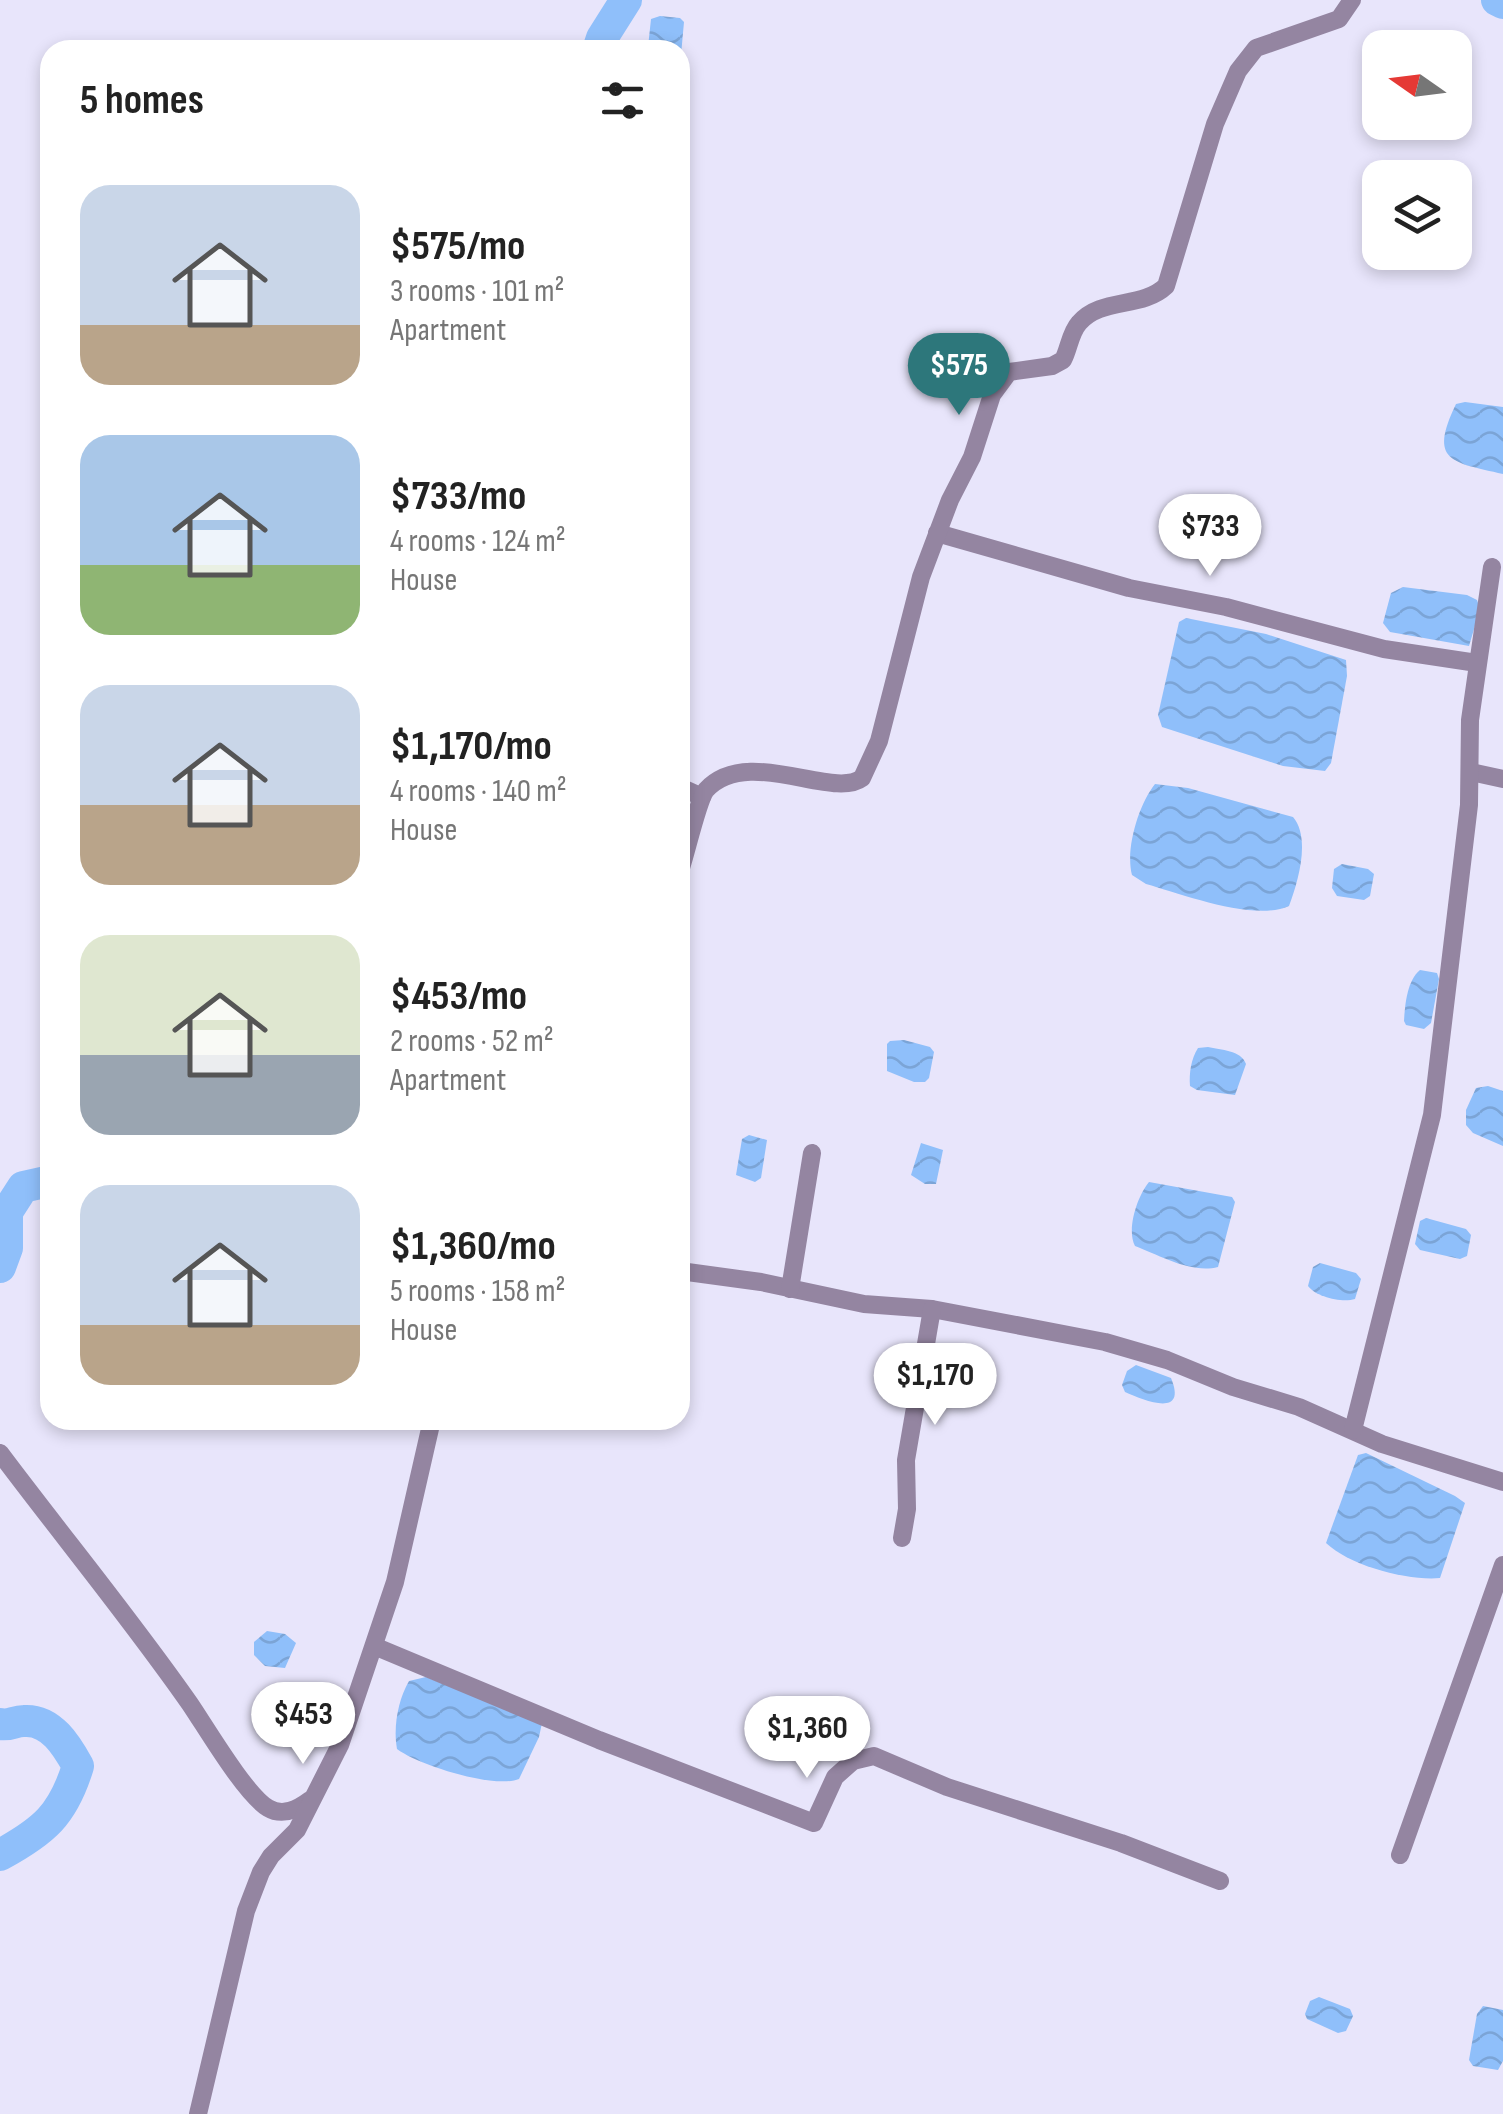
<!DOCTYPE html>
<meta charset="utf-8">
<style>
body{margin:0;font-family:"Sofia Sans Condensed",sans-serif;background:#f2f2f2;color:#222;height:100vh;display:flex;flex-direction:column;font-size:38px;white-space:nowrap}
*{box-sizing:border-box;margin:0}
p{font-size:32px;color:#767676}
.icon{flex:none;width:55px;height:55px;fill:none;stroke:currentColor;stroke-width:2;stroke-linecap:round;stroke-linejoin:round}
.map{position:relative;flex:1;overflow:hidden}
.sheet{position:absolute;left:40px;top:40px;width:650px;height:1390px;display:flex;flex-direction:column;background:#fff;border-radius:30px;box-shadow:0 5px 15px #0003}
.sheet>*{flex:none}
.needle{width:65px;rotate:284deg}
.tools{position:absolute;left:1362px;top:30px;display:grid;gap:20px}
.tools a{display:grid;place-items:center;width:110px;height:110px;border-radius:20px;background:#fff;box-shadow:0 5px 15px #0003;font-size:50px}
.price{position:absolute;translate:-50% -85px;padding:0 22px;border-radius:35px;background:#fff;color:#222;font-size:32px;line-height:65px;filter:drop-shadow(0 2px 5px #0008)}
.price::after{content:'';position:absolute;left:50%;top:60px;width:30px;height:22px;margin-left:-15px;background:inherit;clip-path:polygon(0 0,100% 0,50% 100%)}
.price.active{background:#2d777b;color:#fff}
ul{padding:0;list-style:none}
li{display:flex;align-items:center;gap:30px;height:250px;padding:0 40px}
li span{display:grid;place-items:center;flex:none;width:280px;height:200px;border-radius:30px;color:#555}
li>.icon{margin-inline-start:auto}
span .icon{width:120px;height:120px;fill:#fffc;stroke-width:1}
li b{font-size:42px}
h2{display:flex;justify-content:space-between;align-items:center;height:120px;padding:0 40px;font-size:42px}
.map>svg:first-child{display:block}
.water{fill:url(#water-waves)}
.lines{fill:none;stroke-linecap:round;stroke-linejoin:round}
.river{stroke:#8fbffa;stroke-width:32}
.street{stroke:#9485a1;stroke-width:18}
</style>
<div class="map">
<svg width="1503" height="2114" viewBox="0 0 1503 2114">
<defs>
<pattern id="water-waves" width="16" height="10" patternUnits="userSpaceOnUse" patternTransform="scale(2.5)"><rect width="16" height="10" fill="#8fbffa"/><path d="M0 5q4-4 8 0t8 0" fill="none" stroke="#7ba4d6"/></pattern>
</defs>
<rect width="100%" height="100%" fill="#e8e5fb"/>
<g class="water">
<path d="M660,16L680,18L684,22L681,55L680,50H649L648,47L651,19Z"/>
<path d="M1465,402L1503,407V474C1452,462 1428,462 1456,404Z"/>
<path d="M1403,587L1467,595L1477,600L1480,609L1469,646L1390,632L1383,623L1391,593Z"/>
<path d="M1186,618L1266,634L1346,660L1347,676L1331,763L1325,771L1283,766L1162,727L1158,715L1179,622Z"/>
<path d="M1155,784L1188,788L1293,817C1311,838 1298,882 1289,906C1254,922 1182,894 1146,884L1132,875C1125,849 1139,804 1155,784Z"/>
<path d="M1342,864L1368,869L1374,874L1370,896L1364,900L1337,896L1332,888L1334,869Z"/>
<path d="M1420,970L1437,973L1439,979L1431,1023L1424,1029L1406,1025L1404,1021C1405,1004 1407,981 1420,970Z"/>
<path d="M904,1040L930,1047L934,1052L929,1078L925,1082H914L887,1071V1044L890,1041Z"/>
<path d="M1208,1047C1221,1050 1241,1050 1246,1064L1235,1095L1197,1090L1190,1086C1189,1073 1191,1059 1198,1048Z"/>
<path d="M1488,1086L1503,1091V1146L1473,1133L1466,1125V1110L1476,1088Z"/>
<path d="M749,1135L767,1140L761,1178L755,1182L736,1175L742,1139Z"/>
<path d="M921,1143L943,1150L936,1184H925L911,1175Z"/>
<path d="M1149,1182L1232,1197L1235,1202L1218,1267C1191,1274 1159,1255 1135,1246C1126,1229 1138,1195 1149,1182Z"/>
<path d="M1426,1218L1466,1229L1471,1235L1467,1256L1460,1259L1420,1250L1415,1244L1420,1221Z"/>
<path d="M1320,1263L1356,1273L1361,1279L1355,1299C1342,1303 1316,1297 1308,1286L1313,1267Z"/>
<path d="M1136,1365L1171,1378C1188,1419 1143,1400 1125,1392L1122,1385L1127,1371Z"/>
<path d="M1366,1453L1455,1496L1465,1503L1440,1578C1408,1581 1350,1566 1326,1543L1358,1455Z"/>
<path d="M267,1631L285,1634L296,1643L285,1668L265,1666L254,1655V1642Z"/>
<path d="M426,1677L542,1723L539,1737L519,1779C494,1789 418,1765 397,1749C393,1727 398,1700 409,1681Z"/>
<path d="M1319,1997L1350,2009L1353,2016L1346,2031L1338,2033L1307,2019L1305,2014L1310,2001Z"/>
<path d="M1483,2006L1503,2010V2061L1498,2070L1473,2066L1469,2060L1477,2014Z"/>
</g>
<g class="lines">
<g class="river">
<path d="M1497,0L1503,3"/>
<path d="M598,50L602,38L626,0"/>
<path d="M0,1267L7,1248V1212L23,1187L50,1181"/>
<path d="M0,1724C10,1726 14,1721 24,1721C51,1719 67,1746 78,1766C63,1815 44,1831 0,1855"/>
</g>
<g class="street">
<path d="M937,533L1129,588L1226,607L1384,649L1477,663"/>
<path d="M1471,772L1503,779"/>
<path d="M680,787L702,797"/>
<path d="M680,871C686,854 698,800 706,790C747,745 833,800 862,778L879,741L921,577L950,500L972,457L992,395L1009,372L1052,366L1063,360C1069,349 1070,333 1079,323C1101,297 1142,309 1166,286L1215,124L1238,71L1256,48L1339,19L1352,0"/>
<path d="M680,1271L761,1282L864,1304L932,1309L1105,1342L1167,1360L1233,1387L1299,1407L1382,1444L1503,1482"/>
<path d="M790,1289L812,1153"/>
<path d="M1353,1430L1432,1115L1469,805L1470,720L1492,567"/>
<path d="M0,1453C63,1537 130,1618 190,1704C207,1729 245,1794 268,1808C283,1817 298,1809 310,1800"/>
<path d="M902,1538L907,1509L906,1460L932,1309"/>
<path d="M374,1646L599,1740L814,1823L835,1777L853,1761L874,1756L947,1787L1121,1843L1220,1881"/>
<path d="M1400,1855L1503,1565"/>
<path d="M198,2114L246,1911L261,1872L271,1856L297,1830L340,1745L395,1582L432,1420"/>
</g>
</g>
</svg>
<div class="tools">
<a><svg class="needle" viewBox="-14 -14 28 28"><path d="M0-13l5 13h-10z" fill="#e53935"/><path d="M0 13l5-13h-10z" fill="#767676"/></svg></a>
<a><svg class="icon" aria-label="layers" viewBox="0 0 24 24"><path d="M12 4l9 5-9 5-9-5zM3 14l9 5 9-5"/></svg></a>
</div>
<b class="price active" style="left:959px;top:418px">$575</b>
<b class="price" style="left:1210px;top:579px">$733</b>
<b class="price" style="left:935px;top:1428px">$1,170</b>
<b class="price" style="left:303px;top:1767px">$453</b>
<b class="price" style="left:807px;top:1781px">$1,360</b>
<section class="sheet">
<h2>5 homes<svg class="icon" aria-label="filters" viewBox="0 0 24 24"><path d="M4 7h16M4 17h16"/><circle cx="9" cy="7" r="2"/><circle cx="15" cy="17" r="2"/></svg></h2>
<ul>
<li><span style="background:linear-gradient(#c9d6e8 70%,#b9a48a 0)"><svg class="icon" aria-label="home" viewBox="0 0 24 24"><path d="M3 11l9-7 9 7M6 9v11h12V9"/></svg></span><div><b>$575/mo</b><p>3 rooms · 101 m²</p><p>Apartment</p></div></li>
<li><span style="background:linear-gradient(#a9c7e8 65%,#8fb573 0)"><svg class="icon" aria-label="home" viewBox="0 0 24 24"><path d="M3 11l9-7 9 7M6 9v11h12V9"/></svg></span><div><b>$733/mo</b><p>4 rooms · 124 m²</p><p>House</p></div></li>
<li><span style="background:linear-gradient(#c9d6e8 60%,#b9a48a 0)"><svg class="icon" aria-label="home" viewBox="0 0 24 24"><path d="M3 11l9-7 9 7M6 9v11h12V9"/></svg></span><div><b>$1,170/mo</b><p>4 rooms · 140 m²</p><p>House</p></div></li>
<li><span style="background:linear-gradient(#dfe7d0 60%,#9aa5b1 0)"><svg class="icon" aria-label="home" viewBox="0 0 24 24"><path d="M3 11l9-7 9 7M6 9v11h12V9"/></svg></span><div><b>$453/mo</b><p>2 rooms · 52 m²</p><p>Apartment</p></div></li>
<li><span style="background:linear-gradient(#c9d6e8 70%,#b9a48a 0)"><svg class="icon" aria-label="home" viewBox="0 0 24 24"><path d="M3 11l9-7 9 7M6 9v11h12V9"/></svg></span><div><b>$1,360/mo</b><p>5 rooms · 158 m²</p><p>House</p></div></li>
</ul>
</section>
</div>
